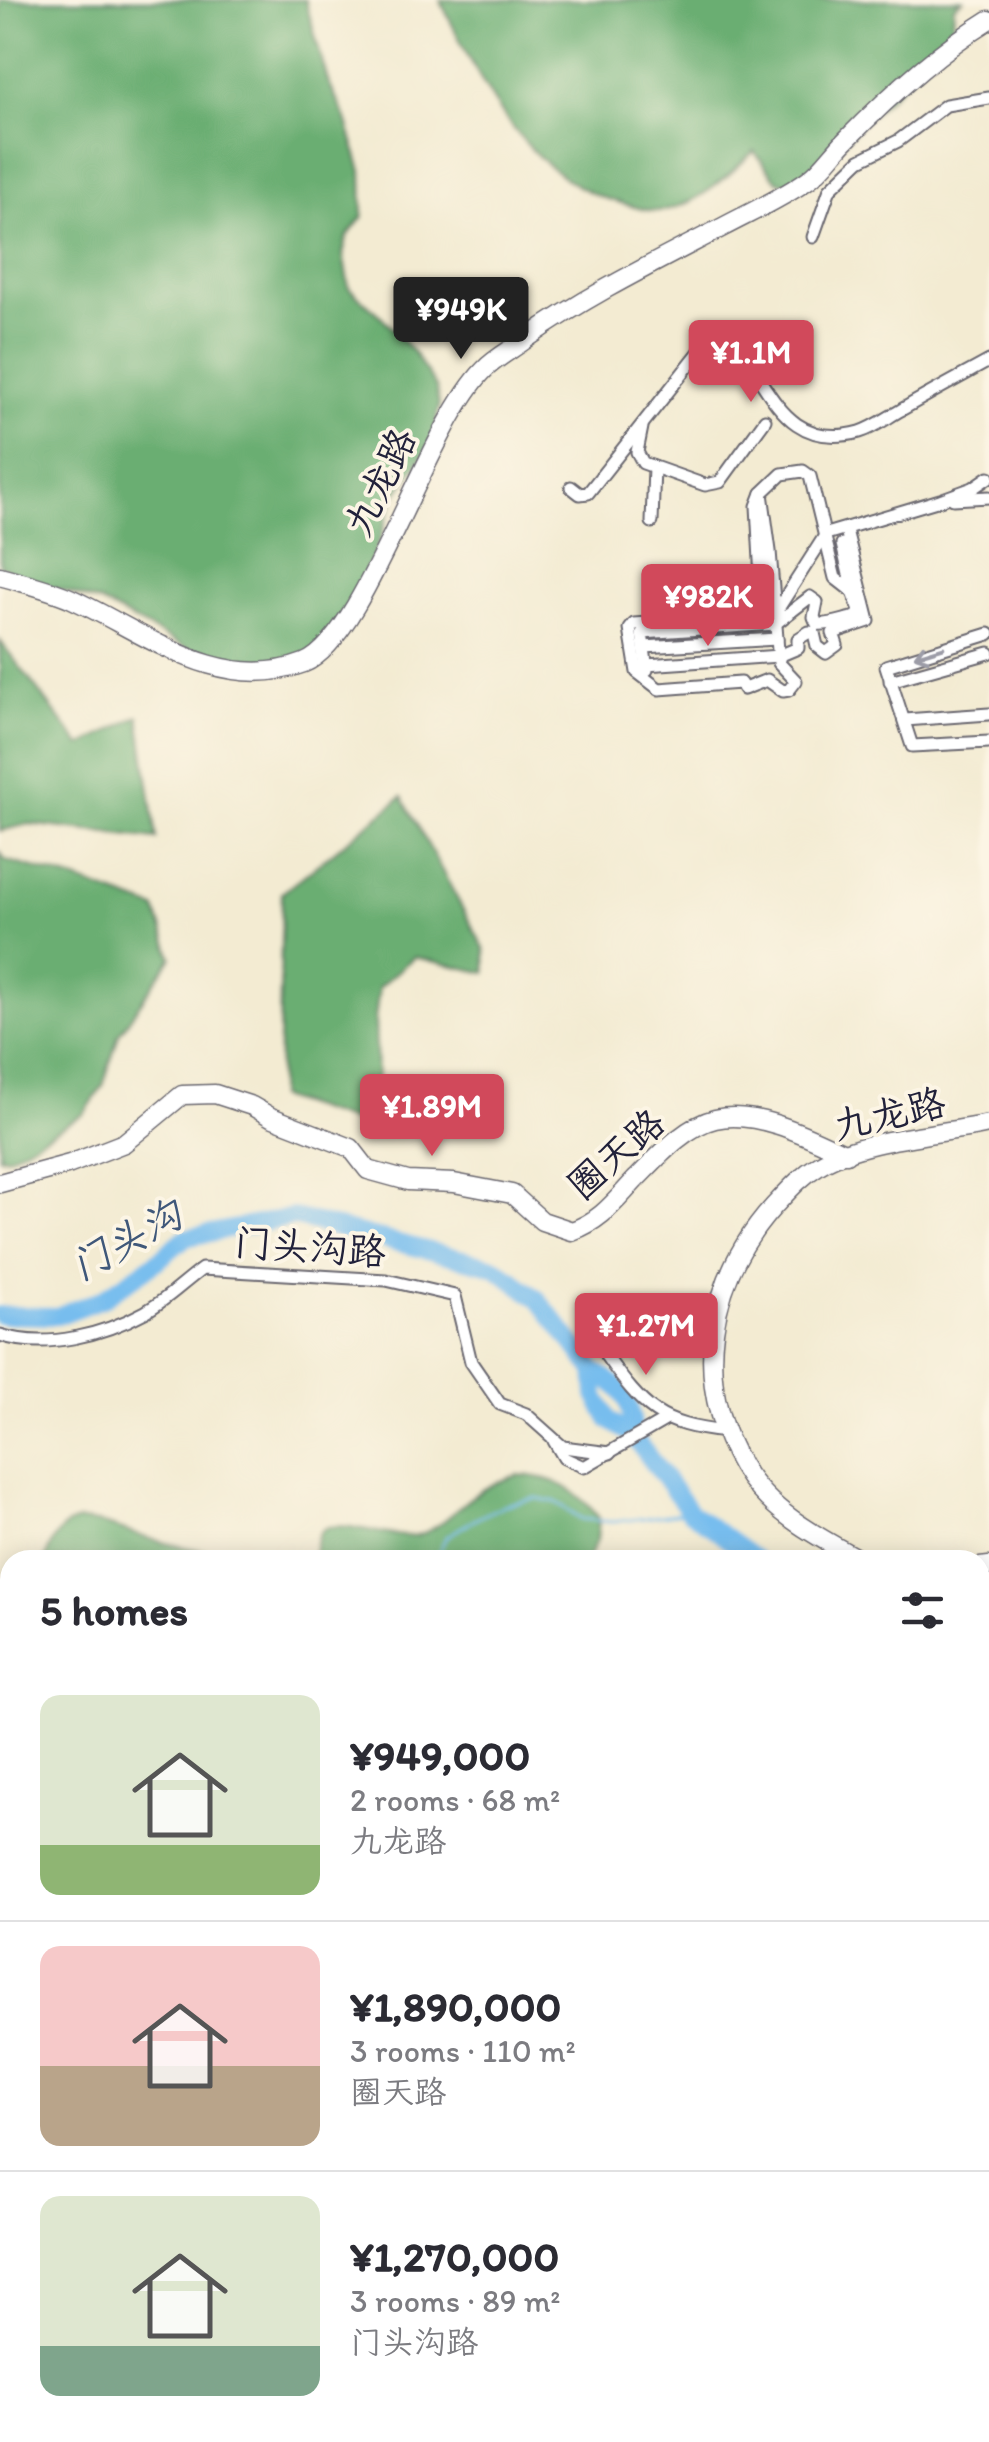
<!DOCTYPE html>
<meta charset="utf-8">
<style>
body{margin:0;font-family:Itim,"LXGW WenKai TC",sans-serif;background:#f7f7f7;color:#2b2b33;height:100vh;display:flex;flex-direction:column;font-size:38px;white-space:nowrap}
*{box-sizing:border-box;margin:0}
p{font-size:32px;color:#7c7c81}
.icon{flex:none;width:55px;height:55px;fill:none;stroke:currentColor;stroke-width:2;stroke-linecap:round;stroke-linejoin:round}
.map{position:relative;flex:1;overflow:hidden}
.side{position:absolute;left:0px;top:1550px;width:990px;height:892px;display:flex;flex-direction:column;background:#fff;border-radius:30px 30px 0 0;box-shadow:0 5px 25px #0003}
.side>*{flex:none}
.price{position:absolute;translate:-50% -85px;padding:0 22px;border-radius:10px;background:#d1495b;color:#fff;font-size:32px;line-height:65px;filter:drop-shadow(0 2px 5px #0008)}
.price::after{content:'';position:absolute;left:50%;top:60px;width:30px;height:22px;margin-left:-15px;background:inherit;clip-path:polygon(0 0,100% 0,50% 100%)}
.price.active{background:#222;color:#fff}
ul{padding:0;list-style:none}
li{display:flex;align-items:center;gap:30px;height:250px;padding:0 40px}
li+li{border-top:2px solid #e1e1e2}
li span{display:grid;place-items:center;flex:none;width:280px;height:200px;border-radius:20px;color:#555}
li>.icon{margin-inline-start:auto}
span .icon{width:120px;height:120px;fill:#fffc;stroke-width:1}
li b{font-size:42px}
h2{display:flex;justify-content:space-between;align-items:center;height:120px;padding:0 40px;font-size:42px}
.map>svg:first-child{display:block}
.forest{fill:#6aae72;stroke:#466856;stroke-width:2.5}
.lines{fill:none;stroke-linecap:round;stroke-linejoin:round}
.stream{stroke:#77bdee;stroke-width:2.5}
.river{stroke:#77bdee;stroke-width:18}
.street-casing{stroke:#6b6870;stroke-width:15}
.secondary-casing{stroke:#6b6870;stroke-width:21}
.street{stroke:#fff;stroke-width:11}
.secondary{stroke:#fff;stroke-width:18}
.oneway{stroke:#9c9ca7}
.labels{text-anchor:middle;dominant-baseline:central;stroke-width:8;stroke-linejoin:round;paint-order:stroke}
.street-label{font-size:38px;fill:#22223b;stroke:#fcf5e5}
.water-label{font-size:40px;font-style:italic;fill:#40587a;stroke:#fcf5e5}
</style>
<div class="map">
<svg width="989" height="2442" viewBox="0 0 989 2442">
<rect width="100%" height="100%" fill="#fcf5e5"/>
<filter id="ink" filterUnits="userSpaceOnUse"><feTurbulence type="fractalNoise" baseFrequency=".01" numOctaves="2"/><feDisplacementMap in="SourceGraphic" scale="20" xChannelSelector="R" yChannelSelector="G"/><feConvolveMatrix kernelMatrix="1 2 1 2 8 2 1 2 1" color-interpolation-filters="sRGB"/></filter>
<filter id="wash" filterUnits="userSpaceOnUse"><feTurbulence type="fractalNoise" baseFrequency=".0048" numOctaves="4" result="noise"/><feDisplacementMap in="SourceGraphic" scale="40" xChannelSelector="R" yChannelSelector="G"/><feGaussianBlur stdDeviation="2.25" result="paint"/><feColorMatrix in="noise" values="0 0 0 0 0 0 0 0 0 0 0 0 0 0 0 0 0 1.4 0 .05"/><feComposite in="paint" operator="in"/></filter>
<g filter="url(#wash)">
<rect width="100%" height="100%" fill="#f3ebd2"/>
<g class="forest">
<path d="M0,0H305L328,81L346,119L362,171L363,216L347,237L343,254L349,288L381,316L414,353L436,387L439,405L433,442L394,497L380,540L345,621L296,669L212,662L101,603L36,582L0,566Z"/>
<path d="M440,0H963L954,6L953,35L797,188L777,181L754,151C728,176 697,207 658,211C647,212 632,206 621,203C525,180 480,81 440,0Z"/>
<path d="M0,641L81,746L139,716L157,839L29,824L0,831Z"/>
<path d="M402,797L485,950L486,973L414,957L379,987L375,1019L379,1130L278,1097L282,893Z"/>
<path d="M0,852L5,860L76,880L156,909L172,957L119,1034L103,1086L84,1114L10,1156L0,1157Z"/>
<path d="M518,1475C554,1476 577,1489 599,1518L597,1540L587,1560H312C316,1551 315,1539 321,1531C333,1517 391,1538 411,1536C433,1534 448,1517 463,1504C479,1490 498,1481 518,1475Z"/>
<path d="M80,1521C109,1522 134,1536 162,1542C202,1552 244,1557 285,1560H44C53,1542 58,1524 80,1521Z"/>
<path d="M980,1645H989V2442H0V1705L10,1700V2432H980Z"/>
</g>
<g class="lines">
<path class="stream" d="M435,1560L446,1537L470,1522L504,1505L536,1498L556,1502L582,1519L613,1522L690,1512"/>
<g class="river">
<path d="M0,1315L57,1316L102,1299L156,1262L185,1238L293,1217L495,1267L539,1300L594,1371L596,1396L609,1420L633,1436L690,1512L757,1560"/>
<path d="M594,1371C624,1387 633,1402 633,1436"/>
<path d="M980,1639H989"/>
</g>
</g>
</g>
<g filter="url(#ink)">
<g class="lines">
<defs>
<g id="street">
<path d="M813,237L830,189L860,160L898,141L946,105L989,98"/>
<path d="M642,427L637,452L643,463L705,485L720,482L765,420"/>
<path d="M571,487L580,494L588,493L708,341C767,336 762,458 860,432C874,428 888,417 901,410C930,393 960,377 989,361"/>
<path d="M762,493L782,474L803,471L810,476L835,578L853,592L842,544"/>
<path d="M953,499L989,497"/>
<path d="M652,522L654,467"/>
<path d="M776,612L826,534L940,500L973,488L989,477"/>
<path d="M763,615L757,506L762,493L770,551L779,663L796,681L789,690L783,691L767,680L744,689L740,683L659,689L637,672L630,629L634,624L763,615L774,614"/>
<path d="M989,634L886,666L912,746L989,742"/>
<path d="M644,647L777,639"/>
<path d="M646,665L779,656L798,648V639L809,632L814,633L817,646L826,653L837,645L833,633L869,621L846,530"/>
<path d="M647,670L642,633L775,624L810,597L817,602L814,617L817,624C828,626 845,619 857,617L860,611L853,592"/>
<path d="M890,681L989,653"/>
<path d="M905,720L989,714"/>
<path d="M0,1335C46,1350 103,1335 145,1312C165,1301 183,1283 202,1269L386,1280L455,1296L471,1362L500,1404L526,1414L563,1447L610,1453"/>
<path d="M606,1356C644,1409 659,1425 726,1432"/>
<path d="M554,1441L564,1458L584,1467L665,1420"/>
</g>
<g id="secondary">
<path d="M0,576C24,583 50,589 72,599C144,632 220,695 304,663C365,639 426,429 484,370C495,358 513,349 526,339C588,295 656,262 723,227C751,212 783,198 809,179C822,170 833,153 845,141C888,97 937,52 989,20"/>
<path d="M0,1183L70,1164L124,1143L182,1095L215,1094L252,1106L271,1117L351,1148L368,1170L408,1181L454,1183L512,1194L542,1221L572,1231C602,1220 614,1202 636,1179C657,1158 685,1126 715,1119C756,1109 810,1137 846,1154"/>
<path d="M860,1560C816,1536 768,1511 742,1466C691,1379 708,1279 774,1206C789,1190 801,1176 819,1165C864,1138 937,1135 989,1124"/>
<path d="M980,1567L989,1566"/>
</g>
</defs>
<use href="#street" class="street-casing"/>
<use href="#secondary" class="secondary-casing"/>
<use href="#street" class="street"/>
<use href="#secondary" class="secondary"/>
</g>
<defs><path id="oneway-shaft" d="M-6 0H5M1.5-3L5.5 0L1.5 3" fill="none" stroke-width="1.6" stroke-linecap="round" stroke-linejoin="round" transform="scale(2.5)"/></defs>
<use class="oneway" href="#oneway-shaft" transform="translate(929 652) rotate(163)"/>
</g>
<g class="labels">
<g class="street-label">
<text transform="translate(380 482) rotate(-64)">九龙路</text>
<text transform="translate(889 1114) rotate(-13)">九龙路</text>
<text transform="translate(616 1154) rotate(-41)">圈天路</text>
<text transform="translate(310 1247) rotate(4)">门头沟路</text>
</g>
<g class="water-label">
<text transform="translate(126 1240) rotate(-29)">门头沟</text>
</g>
</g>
</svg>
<b class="price active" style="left:461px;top:362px">¥949K</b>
<b class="price" style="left:751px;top:405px">¥1.1M</b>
<b class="price" style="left:708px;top:649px">¥982K</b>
<b class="price" style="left:432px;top:1159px">¥1.89M</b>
<b class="price" style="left:646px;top:1378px">¥1.27M</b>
<section class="side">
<h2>5 homes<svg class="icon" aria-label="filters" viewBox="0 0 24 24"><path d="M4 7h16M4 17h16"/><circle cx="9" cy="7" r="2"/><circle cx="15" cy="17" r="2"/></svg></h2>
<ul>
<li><span style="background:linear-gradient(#dfe7d0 75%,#8fb573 0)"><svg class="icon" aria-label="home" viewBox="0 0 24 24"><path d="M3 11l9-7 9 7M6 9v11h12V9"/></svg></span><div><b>¥949,000</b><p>2 rooms · 68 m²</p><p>九龙路</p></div></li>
<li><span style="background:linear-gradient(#f6c9c9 60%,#b9a48a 0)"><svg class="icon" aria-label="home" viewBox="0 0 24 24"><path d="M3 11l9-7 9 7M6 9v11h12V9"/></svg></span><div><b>¥1,890,000</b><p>3 rooms · 110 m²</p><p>圈天路</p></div></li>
<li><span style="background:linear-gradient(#dfe7d0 75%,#7fa58c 0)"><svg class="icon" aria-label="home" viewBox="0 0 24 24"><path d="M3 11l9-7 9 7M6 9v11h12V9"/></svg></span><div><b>¥1,270,000</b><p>3 rooms · 89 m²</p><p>门头沟路</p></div></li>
</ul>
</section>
</div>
